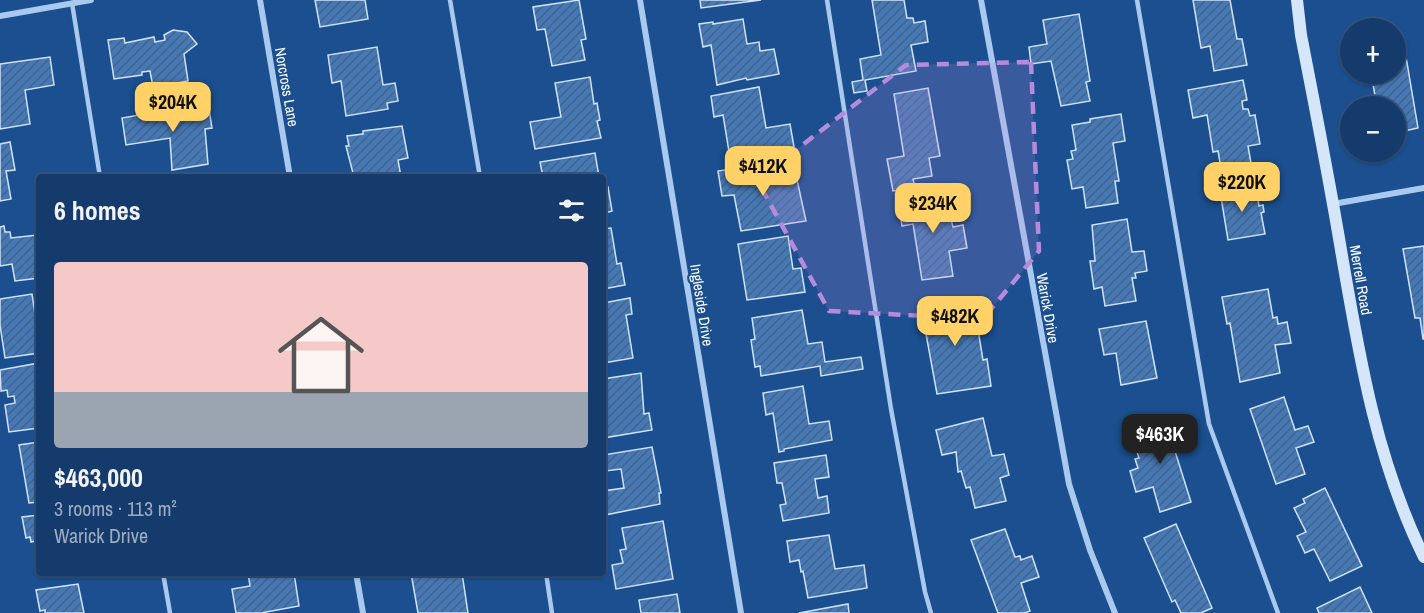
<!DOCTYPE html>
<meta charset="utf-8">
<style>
body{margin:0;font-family:"Archivo Narrow",sans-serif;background:#1d4271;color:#f1f3f6;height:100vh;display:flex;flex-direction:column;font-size:22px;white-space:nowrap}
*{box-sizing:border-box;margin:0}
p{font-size:20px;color:#9dadc1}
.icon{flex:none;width:33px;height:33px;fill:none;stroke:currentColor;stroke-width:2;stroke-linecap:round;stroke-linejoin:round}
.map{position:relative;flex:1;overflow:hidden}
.sheet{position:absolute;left:36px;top:174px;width:570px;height:402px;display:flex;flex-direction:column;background:#143b6b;border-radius:6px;box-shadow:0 2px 4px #0004,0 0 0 2px #33557e}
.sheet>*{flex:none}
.buttons{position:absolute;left:1340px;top:18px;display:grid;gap:12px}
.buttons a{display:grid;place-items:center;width:66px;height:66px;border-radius:50%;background:#143b6b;box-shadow:0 2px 4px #0004,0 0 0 2px #33557e;font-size:30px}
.price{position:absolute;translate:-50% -51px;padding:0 14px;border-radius:12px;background:#ffd166;color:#111;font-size:20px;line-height:39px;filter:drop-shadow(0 2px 3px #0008)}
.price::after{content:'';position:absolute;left:50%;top:36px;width:18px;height:14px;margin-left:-9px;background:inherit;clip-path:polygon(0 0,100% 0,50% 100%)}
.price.current{background:#222;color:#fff}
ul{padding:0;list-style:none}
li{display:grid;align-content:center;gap:12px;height:318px;padding:0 18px}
li span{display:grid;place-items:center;height:186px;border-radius:6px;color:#555}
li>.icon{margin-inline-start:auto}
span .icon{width:108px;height:108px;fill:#fffc;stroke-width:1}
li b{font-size:26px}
h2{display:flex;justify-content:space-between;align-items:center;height:72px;padding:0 18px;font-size:26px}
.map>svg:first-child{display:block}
.building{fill:url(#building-hatch);stroke:#cfe3fa;stroke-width:1.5}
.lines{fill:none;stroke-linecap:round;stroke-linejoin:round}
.lane{stroke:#a9c9ee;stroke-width:4.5}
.street{stroke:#a9c9ee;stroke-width:6}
.secondary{stroke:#d6e6fa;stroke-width:12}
.marked{fill:#b68bdc;fill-opacity:0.2;stroke:#b68bdc;stroke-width:4.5;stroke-dasharray:12 8;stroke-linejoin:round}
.labels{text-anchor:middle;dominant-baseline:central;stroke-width:4.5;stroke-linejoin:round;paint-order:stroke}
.street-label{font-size:15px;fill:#fff;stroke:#1b4f8f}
</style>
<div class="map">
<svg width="1424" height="613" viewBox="0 0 1424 613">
<defs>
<pattern id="building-hatch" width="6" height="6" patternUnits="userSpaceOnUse" patternTransform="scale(1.5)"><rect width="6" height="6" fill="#4478b7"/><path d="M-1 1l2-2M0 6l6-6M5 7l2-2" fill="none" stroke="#486282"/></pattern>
</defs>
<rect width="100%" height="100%" fill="#1b4f8f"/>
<g class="building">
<path d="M315,0H365L368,19L320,27Z"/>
<path d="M579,0L586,39L581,40L585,60L552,66L545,29L537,30L533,7Z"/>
<path d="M700,0H761L701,8Z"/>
<path d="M872,0H904L907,18H913L914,23L925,21L928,42L911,45L916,71L865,80L867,91L854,93L852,82L863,80L860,59L881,55Z"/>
<path d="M1193,0H1230L1237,39H1242L1247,65L1214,71L1210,46L1201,48Z"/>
<path d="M1079,14L1090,81L1086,82L1090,101L1061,106L1051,61L1031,64L1029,47L1047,44L1043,20Z"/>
<path d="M743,19L747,44L759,42L760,51L774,49L779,74L747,80L746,78L717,85L711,45L703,47L699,24L713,22V24Z"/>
<path d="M173,30L187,32L197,44L184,54L188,81L153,87L150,71L142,72V75L114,79L108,40L124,38L125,43L154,37L155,42L165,40L164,35Z"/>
<path d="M1403,39L1418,128L1395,133V106H1377L1371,74H1395V41Z"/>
<path d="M377,47L383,85L395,83L398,101L387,103L388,109L346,116L341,81L332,83L328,55Z"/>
<path d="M50,57L54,85L25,90L30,124L0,129V64Z"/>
<path d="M590,77L594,104L597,103L600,120L597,121L601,138L535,149L530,122L561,117L555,83Z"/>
<path d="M1243,80L1247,100L1242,101L1243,109H1248L1250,116L1255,115L1260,144L1248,146L1252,169L1222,174L1218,151L1213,152L1207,115L1193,118L1188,90Z"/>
<path d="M759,87L766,128L790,124L794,147L730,158L723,115L714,117L711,96Z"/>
<path d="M928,88L940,156L929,158L932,176L913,179L915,188L893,191L887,159L904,156L894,94Z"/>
<path d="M194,105L196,111L209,109L212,128L205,129L208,164L172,170L170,138L126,145L122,118Z"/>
<path d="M1121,114L1125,141L1113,143L1119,181H1115L1118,203L1086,208L1083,187L1072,189L1067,160L1073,159L1071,151L1076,150L1072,125L1090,122V119Z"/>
<path d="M402,126L408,158L398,160L401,177H354L346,146H349L347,136L363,134V131Z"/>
<path d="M10,142L15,170L6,171L11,199L0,201V144Z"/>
<path d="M595,153L599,177H543L540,162Z"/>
<path d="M769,163L772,178L796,175L806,221L741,231L734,195L722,196L718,171Z"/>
<path d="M1256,185L1259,206L1263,205L1264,212L1261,213L1265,234L1228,240L1220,191Z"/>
<path d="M608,187L612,211L605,213V215H603V188Z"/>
<path d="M944,194L948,219H951L953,227L963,225L967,248L949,251L953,276L922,280L913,224L902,226L898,200Z"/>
<path d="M1127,219L1132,252L1144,251L1147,271L1135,273L1136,278H1132L1136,301L1105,306L1102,287L1094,289L1090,261H1095L1092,225Z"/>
<path d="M4,226L5,232H10L11,238L37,235L39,278L15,281L12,264L0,266V227Z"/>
<path d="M611,228L617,264L621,263L625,285L603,289V229Z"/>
<path d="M788,236L793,269L801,268L805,292L747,300L738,244Z"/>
<path d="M1424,246V339H1423L1420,318H1415L1403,249Z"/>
<path d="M1268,289L1273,318L1277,317L1278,324L1287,322L1291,343L1275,345L1280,373L1240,382L1230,323L1227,324L1222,297Z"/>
<path d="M32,294L36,320L39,319V353L5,358L0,325V299Z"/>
<path d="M630,298L632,314L626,315L633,358L603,363V303Z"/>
<path d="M973,299L983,360L987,359L991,386L937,394L926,334L923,305Z"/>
<path d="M802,310L808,344L822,342L825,362L861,357L863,369L821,376L820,366L761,376L760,366L755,367L751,340L755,339L752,318Z"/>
<path d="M1146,321L1157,378L1121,385L1116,353L1104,355L1099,329Z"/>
<path d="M39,363V428L9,432L5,405L15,403L14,396L8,397L7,390L1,391L0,370Z"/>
<path d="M641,373L644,414L649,413L652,430L603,438V379Z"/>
<path d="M803,386L809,424L829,421L832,440L784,449V451L779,452L773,413L766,415L763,393Z"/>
<path d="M1284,397L1295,430L1308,426L1314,442L1296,448L1305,474L1276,484L1250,409Z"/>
<path d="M983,418L992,456L1004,454L1009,475L1000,478L1006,501L975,508L970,487L966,488L961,471L958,472L956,452L942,455L936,430Z"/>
<path d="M1174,418L1182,445L1174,448L1191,502L1160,512L1153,487L1136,492L1130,471L1138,468L1135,459L1139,458L1131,434L1161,425L1160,422Z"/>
<path d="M39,442V502L29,503L19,445Z"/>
<path d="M652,447L661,493H659L660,504L605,515L603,491L624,488L621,469L605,471L603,455Z"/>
<path d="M826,455L829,477L815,479L818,498L827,496L829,513L783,521L780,505L786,504L782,483H777L774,463Z"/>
<path d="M1325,488L1362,566L1330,581L1314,549L1305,553L1297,536L1306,532L1294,508L1305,503L1303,499Z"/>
<path d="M39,515V570L36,541L31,542L30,537L26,538L22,517Z"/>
<path d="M663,521L673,579L616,589L612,565L623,563L620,550L626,549L622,528Z"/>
<path d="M1176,524L1212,608L1201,613H1181L1175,600L1172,602L1144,538Z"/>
<path d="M1005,529L1015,557L1020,556L1021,560L1032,556L1039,577L1021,583L1030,611L1024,613H998L971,540Z"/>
<path d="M829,535L835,569L864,565L867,588L808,598L803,571L801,572L799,560L790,562L787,541Z"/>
<path d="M248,573H294L299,606L261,613H236L232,589L250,586Z"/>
<path d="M411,573H462L468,613H418Z"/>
<path d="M78,584L84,613H45V610L40,611L36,590Z"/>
<path d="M1360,587L1372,613H1319L1317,608Z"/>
<path d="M677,594L680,613H641L639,600Z"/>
<path d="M848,604L849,613H799Z"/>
</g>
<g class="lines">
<g class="lane">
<path d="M450,0L480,177"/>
<path d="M827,0L891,409L925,592L931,613"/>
<path d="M1137,0L1209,424L1278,613"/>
<path d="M72,3L100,177"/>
<path d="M163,573L170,613"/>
<path d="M546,573L552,613"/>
</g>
<g class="street">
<path d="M260,0L290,177"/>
<path d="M640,0L741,613"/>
<path d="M981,0L1069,484L1090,550L1115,613"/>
<path d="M0,16L91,0"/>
<path d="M1333,204L1424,188"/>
<path d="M356,573L363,613"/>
</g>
<path class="secondary" d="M1297,0L1301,35C1315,107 1329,178 1341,250C1359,355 1376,460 1424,557"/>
</g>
<path class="marked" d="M1031,62L1039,251L983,319L829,311L757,180L906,65Z"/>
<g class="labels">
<g class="street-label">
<text transform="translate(287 87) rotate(80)">Norcross Lane</text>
<text transform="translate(1361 280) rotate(80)">Merrell Road</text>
<text transform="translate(702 305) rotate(81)">Ingleside Drive</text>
<text transform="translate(1048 308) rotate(80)">Warick Drive</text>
</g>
</g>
</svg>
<div class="buttons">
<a>+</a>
<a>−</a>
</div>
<b class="price" style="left:173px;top:133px">$204K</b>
<b class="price" style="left:763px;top:197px">$412K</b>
<b class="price" style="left:1242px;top:213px">$220K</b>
<b class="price" style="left:933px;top:234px">$234K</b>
<b class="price" style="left:955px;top:347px">$482K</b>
<b class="price current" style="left:1160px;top:465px">$463K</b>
<section class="sheet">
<h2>6 homes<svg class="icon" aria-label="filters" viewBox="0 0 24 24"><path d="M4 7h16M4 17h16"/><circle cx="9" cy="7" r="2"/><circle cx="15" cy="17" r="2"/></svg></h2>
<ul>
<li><span style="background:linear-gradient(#f6c9c9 70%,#9aa5b1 0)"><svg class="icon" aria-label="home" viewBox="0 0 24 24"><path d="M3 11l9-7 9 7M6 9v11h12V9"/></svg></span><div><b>$463,000</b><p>3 rooms · 113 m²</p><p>Warick Drive</p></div></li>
</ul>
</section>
</div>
